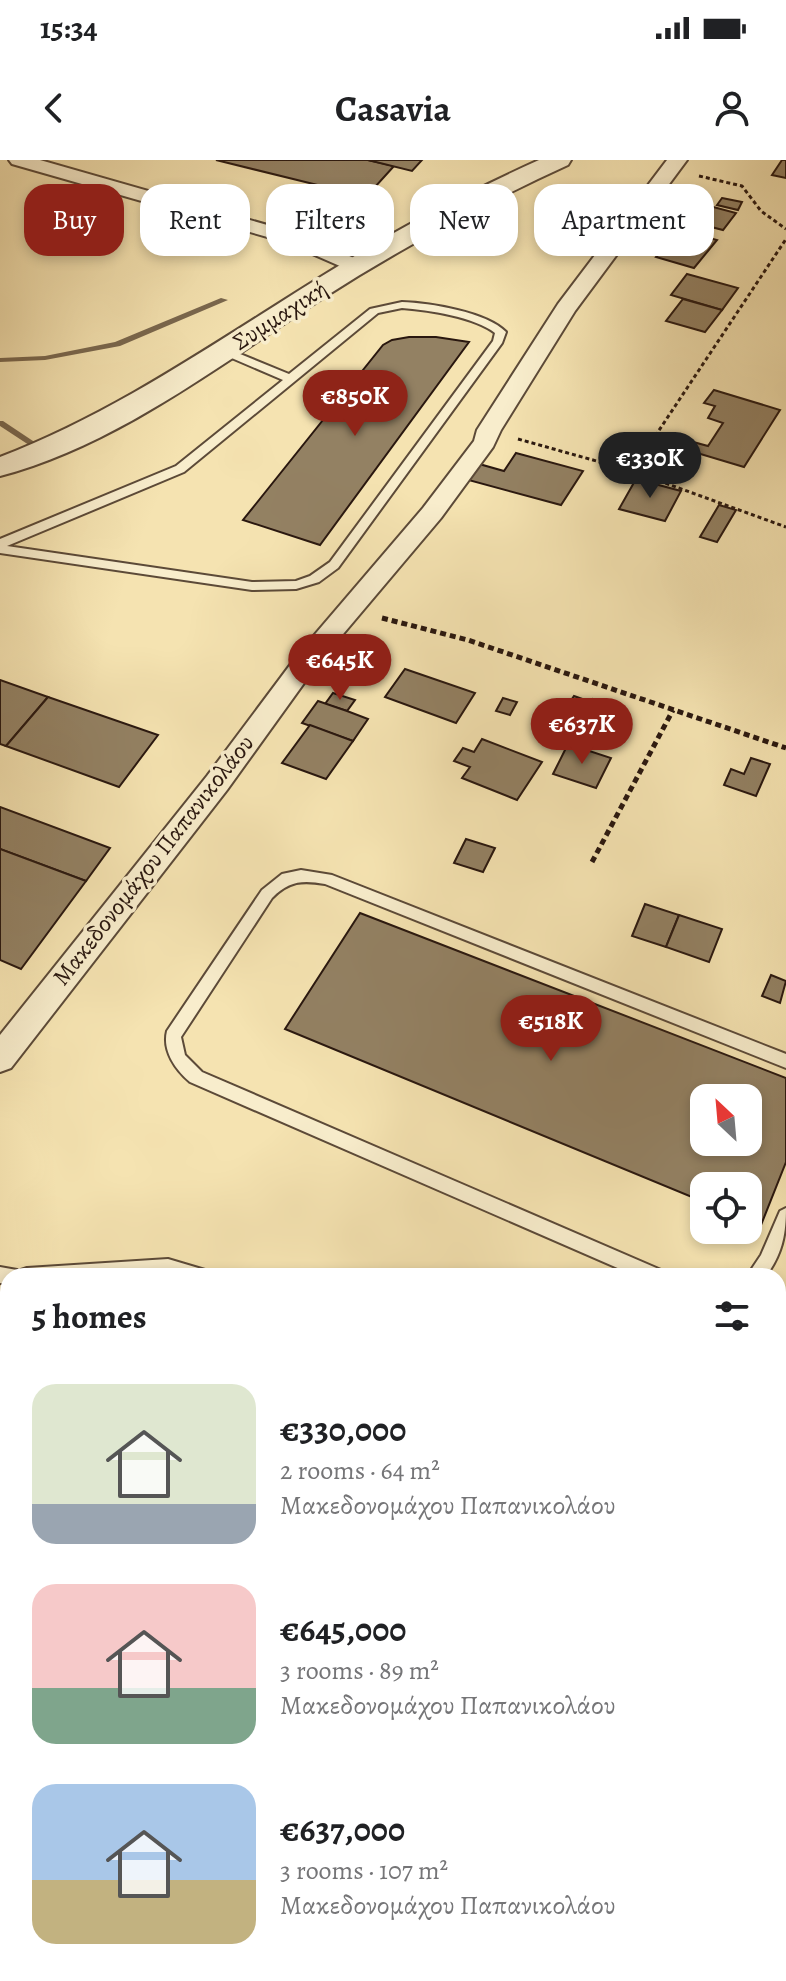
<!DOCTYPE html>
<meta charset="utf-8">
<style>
body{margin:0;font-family:Alegreya,serif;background:#f2f2f2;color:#202124;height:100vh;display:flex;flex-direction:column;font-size:30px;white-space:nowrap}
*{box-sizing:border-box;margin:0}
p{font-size:26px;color:#757577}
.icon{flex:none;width:44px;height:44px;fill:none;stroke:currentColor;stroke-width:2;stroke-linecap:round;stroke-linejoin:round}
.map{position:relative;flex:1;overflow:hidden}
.drawer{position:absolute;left:0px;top:1108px;width:786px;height:714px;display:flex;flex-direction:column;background:#fff;border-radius:24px 24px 0 0;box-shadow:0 4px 12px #0003}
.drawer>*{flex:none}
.hud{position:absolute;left:24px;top:24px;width:738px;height:72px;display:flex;gap:16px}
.needle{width:52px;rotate:334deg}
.buttons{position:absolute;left:690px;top:924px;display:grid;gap:16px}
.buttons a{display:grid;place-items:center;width:72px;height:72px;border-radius:16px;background:#fff;box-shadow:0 4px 12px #0003;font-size:40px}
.price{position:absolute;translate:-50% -68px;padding:0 18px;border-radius:28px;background:#8f2418;color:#fff;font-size:26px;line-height:52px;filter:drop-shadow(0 2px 4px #0008)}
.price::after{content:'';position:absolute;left:50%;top:48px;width:24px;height:18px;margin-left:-12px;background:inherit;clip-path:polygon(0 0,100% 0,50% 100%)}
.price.current{background:#222;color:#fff}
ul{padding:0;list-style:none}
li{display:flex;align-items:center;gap:24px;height:200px;padding:0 32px}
li span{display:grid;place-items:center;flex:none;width:224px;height:160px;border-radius:24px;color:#555}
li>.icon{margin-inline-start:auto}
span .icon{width:96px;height:96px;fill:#fffc;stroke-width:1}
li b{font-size:34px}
h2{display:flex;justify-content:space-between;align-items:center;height:96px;padding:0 32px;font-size:34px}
.pill{padding:0 28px;border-radius:24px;background:#fff;box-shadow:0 4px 12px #0003;font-size:28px;line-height:72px}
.pill.current{background:#8f2418;color:#fff}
.status{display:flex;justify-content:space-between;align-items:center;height:56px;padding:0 40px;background:#fff;direction:ltr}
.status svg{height:22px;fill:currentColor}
header{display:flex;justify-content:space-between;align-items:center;height:104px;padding:0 32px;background:#fff;font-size:36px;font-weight:700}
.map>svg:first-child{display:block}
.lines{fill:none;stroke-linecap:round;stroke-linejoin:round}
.stream{fill:#7a684f;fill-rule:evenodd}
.building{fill:#938163;stroke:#29170f;stroke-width:2;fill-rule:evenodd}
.service-casing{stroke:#5c4a38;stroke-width:4}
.minor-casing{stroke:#5c4a38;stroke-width:4}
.tertiary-casing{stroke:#5c4a38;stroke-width:4}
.path-far1{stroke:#29170f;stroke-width:3;stroke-dasharray:4 3;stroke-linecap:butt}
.path{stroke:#29170f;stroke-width:5;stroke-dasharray:6 4;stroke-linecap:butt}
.service{fill:#f8edcc;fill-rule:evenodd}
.minor{fill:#f8edcc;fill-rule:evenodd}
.tertiary{fill:#f8edcc;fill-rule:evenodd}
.labels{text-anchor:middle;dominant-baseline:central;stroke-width:7;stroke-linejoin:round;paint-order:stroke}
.far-street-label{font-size:24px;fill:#29170f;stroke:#f8edcc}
</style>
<div class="status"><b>15:34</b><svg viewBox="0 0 49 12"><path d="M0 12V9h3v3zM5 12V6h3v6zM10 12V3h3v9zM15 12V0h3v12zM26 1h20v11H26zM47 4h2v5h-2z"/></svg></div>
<header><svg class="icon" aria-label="back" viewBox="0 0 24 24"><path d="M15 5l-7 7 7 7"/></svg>Casavia<svg class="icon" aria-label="person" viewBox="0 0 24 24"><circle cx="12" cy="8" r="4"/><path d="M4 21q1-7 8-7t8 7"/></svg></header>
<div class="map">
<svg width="786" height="1821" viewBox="0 0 786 1821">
<rect width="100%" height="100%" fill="#f5e3b1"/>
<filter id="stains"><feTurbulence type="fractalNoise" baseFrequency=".0025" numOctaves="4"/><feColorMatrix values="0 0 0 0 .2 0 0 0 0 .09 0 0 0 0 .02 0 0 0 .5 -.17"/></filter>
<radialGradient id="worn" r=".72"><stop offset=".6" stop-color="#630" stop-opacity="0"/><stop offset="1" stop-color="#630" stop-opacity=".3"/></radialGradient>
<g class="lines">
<g class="stream">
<path d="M221,138L228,140L120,186L45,200L0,202V198L45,196L115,182Z"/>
<path d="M0,261H3L36,283L32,285H29L0,266Z"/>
<path d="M0,1477L8,1481V1495L0,1491Z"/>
<path d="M401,1814H420L424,1821H405Z"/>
</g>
</g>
<g class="building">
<path d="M216,0H368L394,6L366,37Z"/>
<path d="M368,0H422L412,11Z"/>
<path d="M782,0H786V18L772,15Z"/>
<path d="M311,24L357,35L345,48L298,37Z"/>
<path d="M722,38L742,42L738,50L717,45Z"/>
<path d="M702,44L736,53L723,70L688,61Z"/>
<path d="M341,67L375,77L365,87L330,78Z"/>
<path d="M680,70L717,80L694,108L656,97Z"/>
<path d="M687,114L738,128L722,150L671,135Z"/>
<path d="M683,139L722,150L705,172L666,161Z"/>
<path d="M409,177H436L469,182L320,385L243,360L383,185L392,180Z"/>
<path d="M714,230L780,250L744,307L687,290L693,282L708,286L723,263L708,258L715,246L704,243Z"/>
<path d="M516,293L583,311L561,345L461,318L472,302L504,311Z"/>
<path d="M636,319L681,331L665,361L619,349Z"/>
<path d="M719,345L736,350L717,382L700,377Z"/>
<path d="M405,509L475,533L456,563L385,537Z"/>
<path d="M0,520L48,537L6,586L0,584Z"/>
<path d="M333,533L355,540L347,551L325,544Z"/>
<path d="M574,536L591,542L579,560L562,554Z"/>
<path d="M48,537L158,575L119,627L6,586Z"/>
<path d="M503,538L517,542L510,555L496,551Z"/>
<path d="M593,539L618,548L602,573L577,563Z"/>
<path d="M318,541L347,551L368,559L353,581L302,563Z"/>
<path d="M310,565L353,581L326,619L282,603Z"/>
<path d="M482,579L542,602L517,640L462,618L470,607L454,601L463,588L474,592Z"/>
<path d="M568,584L611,598L596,628L553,614Z"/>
<path d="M751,598L770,604L756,636L724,625L731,609L744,614Z"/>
<path d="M0,647L110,688L86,721L0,689Z"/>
<path d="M466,679L495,688L483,712L454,703Z"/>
<path d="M0,689L86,721L21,809L0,800Z"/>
<path d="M645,744L679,755L666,787L632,776Z"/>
<path d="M360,753L786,918V1002L761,1065L748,1060V1026H704V1042L285,869ZM704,938H748V982H704Z"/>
<path d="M679,755L722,769L709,802L666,787Z"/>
<path d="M771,815L786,821L780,843L762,836Z"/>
</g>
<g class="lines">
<defs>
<g id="service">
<path d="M402,142C430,143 487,152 506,172L502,183L338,408L319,422L296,429L252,430L0,393V379L176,306L283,220L220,193V189H228L289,214L370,149ZM402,148C428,150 475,157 495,173L493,181L330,402L310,416L296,421L252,422L7,386L184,312L378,153Z"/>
<path d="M301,710L332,715L786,894V908L325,724C302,720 289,721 272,738L181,877L185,895L202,912L661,1110L664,1116H636L190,922C176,910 162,891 167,871L262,730L282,714Z"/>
<path d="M786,1048C786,1075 782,1094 766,1116H747L761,1095L780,1051Z"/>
<path d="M168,1099L205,1110L208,1116H8V1124L0,1123V1107L17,1110L19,1114L21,1110L27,1108Z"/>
<path d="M778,1197L786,1200V1218L778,1215Z"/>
<path d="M778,1348L786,1351V1371L778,1368Z"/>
</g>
<g id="minor">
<path d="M9,0H40L299,74L363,102L366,106L356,112L349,110L285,82L12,4Z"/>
<path d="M667,0H687L575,151L501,270L493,287L441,358L317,505L227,630L11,908L0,912V875L207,616L299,493L423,348L474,281L477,270L558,144Z"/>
</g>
<path id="tertiary" d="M539,0H571L568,5C483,44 401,88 323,138C224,202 116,286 0,316V297C125,249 231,171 345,102C407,63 473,30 539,0Z"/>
</defs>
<use href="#service" class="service-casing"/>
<use href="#minor" class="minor-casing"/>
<use href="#tertiary" class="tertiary-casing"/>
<g class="path-far1">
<path d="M699,16L742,26L761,51L786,69"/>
<path d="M518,279L632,311L786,367"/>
<path d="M632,311L786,79"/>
</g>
<g class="path">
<path d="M382,458L468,480L786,588"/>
<path d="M592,702L673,550"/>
</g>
<use href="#service" class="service"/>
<use href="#minor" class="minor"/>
<use href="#tertiary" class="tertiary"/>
</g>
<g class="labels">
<g class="far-street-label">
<text transform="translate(280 155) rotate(-33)">Συμμαχική</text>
<text transform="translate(153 700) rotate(-52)">Μακεδονομάχου Παπανικολάου</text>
</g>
</g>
<rect width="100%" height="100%" filter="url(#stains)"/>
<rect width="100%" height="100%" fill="url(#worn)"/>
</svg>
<div class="buttons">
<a><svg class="needle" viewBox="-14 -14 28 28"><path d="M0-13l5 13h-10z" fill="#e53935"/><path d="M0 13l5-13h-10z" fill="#757577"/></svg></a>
<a><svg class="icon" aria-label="locate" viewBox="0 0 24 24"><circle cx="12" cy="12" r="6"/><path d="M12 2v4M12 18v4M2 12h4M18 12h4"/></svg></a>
</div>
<b class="price" style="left:355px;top:278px">€850K</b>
<b class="price current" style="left:650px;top:340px">€330K</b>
<b class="price" style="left:340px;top:542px">€645K</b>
<b class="price" style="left:582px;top:606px">€637K</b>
<b class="price" style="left:551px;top:903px">€518K</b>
<div class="hud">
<a class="pill current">Buy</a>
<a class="pill">Rent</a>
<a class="pill">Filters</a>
<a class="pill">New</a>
<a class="pill">Apartment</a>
</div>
<section class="drawer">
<h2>5 homes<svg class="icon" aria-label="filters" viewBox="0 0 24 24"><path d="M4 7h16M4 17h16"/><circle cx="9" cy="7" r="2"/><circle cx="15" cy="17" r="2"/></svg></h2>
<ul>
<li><span style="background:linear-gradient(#dfe7d0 75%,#9aa5b1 0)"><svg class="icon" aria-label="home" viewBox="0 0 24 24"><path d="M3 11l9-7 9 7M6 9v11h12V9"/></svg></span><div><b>€330,000</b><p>2 rooms · 64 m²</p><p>Μακεδονομάχου Παπανικολάου</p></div></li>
<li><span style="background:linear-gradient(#f6c9c9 65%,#7fa58c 0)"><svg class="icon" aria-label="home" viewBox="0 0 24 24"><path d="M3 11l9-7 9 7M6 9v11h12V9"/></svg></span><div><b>€645,000</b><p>3 rooms · 89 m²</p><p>Μακεδονομάχου Παπανικολάου</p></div></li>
<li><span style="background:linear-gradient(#a9c7e8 60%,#c2b280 0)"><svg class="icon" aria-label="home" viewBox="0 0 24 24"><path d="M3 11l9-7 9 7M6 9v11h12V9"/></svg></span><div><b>€637,000</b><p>3 rooms · 107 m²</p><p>Μακεδονομάχου Παπανικολάου</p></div></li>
</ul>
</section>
</div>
